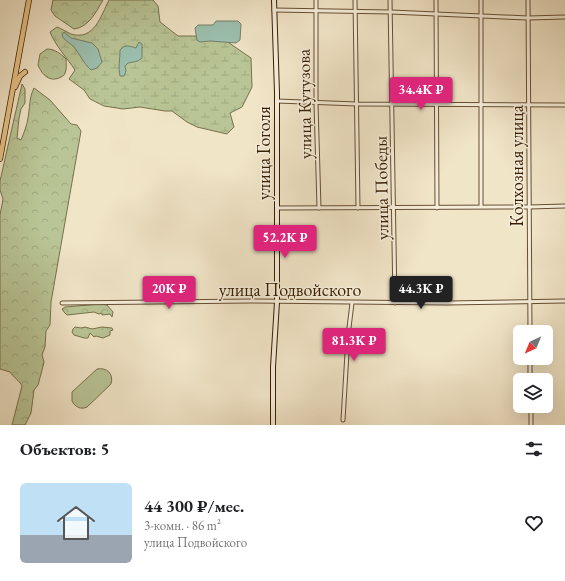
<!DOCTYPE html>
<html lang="ru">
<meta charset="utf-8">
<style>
body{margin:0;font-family:"EB Garamond",serif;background:#f2f2f2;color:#202124;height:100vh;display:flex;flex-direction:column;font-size:15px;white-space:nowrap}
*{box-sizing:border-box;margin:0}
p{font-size:13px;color:#757577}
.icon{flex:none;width:22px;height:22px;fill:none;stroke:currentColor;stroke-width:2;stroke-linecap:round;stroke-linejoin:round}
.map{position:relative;height:425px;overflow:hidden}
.side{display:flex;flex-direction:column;background:#fff;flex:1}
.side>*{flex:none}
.needle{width:26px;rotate:224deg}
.tools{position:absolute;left:513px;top:325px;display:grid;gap:8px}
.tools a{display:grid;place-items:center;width:40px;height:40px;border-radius:6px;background:#fff;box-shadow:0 4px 16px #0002;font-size:20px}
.price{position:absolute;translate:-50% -34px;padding:0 9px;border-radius:4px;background:#db2777;color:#fff;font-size:13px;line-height:26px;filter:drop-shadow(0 1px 2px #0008)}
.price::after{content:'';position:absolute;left:50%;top:24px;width:12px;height:9px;margin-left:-6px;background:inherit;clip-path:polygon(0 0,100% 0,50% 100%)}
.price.current{background:#222;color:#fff}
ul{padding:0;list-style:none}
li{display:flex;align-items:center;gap:12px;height:100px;padding:0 20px}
li span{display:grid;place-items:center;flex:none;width:112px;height:80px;border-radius:6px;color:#555}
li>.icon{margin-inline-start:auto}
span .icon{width:48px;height:48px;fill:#fffc;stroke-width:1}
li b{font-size:17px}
h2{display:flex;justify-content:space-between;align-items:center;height:48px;padding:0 20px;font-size:17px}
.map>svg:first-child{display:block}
.grass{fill:#b9c596;stroke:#78714b}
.forest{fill:url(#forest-crowns);stroke:#78714b}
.wetland{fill:url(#wetland-marsh);stroke:#78714b}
.water{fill:#9cc0b0;stroke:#747f6a}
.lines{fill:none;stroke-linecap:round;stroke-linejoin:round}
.minor-casing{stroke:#664f32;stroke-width:5}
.secondary-casing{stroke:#371d00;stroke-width:6}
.trunk-casing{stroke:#371d00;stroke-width:6}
.minor{stroke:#f6eedb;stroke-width:3}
.secondary{stroke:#f6eedb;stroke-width:4}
.trunk{stroke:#e8c284;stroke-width:4.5}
.labels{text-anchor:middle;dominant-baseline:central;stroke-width:3;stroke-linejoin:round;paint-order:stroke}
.street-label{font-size:18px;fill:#371d00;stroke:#f6eedb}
</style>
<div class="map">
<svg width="565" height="425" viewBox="0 0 565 425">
<defs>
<pattern id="forest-crowns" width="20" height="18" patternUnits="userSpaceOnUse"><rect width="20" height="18" fill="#b9c596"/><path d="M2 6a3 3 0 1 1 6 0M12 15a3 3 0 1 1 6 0" fill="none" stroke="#a0a980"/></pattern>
<pattern id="wetland-marsh" width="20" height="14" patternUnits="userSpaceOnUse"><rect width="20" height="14" fill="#b9c596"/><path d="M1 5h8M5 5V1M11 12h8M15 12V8" fill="none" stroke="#a0a980"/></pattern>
</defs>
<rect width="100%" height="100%" fill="#f1e5c8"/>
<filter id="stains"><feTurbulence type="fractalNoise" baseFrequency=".005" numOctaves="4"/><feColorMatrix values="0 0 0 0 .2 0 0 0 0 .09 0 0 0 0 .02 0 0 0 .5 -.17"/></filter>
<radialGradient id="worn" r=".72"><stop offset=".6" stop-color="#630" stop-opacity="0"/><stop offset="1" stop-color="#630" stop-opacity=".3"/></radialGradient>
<path class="grass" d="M97,369C107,367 114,374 111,384L87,407C81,410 75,407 72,401V392Z"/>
<g class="forest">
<path d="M53,0H103C96,12 89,27 74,29L55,16L51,10Z"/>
<path d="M47,49C55,49 61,54 66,59C66,64 67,69 65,73C64,76 64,75 61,77C50,83 42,75 38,65L40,54Z"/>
<path d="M22,84L25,89V103L21,109L19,118L17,138L21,140C24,133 27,125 28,118C30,107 29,98 34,88L50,100L71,124L77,125L81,131L51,302L50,325L46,331L45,347L42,355L44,362L41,374L38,385L34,390L31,413L25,425H12L22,386C20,381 13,377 10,372L0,369V215L3,199L0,190V181Z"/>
<path d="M101,304L107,305L113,312L112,317L110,314L102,315V313L99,314L94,312L67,315L64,312L62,309L65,307Z"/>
<path d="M75,327L81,328L85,327L92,329L102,327L112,328L113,330L110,331V335L103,338L96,336L94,337L90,333L88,338H84L74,335L72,332L73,329Z"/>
</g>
<path class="wetland" d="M109,0H153L158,6L160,22L178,36H219L251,58L252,87L242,107L230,113L234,127L227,134L197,127L187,122L172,111H165L140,107L123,109L104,106L90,99L84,90L69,79L75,70C67,58 55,45 50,32L57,27C62,29 67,32 71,34C94,41 101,16 109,0Z"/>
<g class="water">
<path d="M216,21H238L241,24L240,40L236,43L210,41L200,42L197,40L195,28L198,25H213Z"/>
<path d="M64,32L71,38L92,43L98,49L102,62L97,68L91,70C83,63 80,54 73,46C69,42 64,41 62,35Z"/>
<path d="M139,42L142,44V58L138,61L128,63L125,66L126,71L124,76H120C118,67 120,59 120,50C125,44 129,46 136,48Z"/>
</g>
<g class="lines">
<defs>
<g id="minor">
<path d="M316,0V103L319,208"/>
<path d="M355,0L358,208"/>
<path d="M390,0L395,303"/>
<path d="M436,0L437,208"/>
<path d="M528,0L530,332"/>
<path d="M274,10L391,12L528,18L565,17"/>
<path d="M277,101L357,104L565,105"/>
<path d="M481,206V0"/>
<path d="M277,208L529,207L565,206"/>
<path d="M62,303L252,301L447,303L565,301"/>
<path d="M530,358V380"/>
<path d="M531,406V425"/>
<path d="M343,420L348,336L352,303"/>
</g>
<path id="secondary" d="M273,425V367L277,302V93L274,0"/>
<g id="trunk">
<path d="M15,87L20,76L25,72"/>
<path d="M0,159L29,0"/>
</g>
</defs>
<use href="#minor" class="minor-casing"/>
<use href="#secondary" class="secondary-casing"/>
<use href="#trunk" class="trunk-casing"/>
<use href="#minor" class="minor"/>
<use href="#secondary" class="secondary"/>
<use href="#trunk" class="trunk"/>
</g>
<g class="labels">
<g class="street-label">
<text transform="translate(304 104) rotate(-91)">улица Кутузова</text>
<text transform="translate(263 153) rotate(-90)">улица Гоголя</text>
<text transform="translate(516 166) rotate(-90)">Колхозная улица</text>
<text transform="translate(381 188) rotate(-91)">улица Победы</text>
<text x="290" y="289">улица Подвойского</text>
</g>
</g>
<rect width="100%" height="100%" filter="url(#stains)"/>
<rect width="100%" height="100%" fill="url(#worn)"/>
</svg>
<div class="tools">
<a><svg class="needle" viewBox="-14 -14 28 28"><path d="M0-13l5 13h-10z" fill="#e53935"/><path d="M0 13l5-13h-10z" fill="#757577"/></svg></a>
<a><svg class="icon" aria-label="layers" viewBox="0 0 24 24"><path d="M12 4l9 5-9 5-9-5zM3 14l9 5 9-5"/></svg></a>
</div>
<b class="price" style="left:421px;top:111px">34.4K ₽</b>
<b class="price" style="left:285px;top:259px">52.2K ₽</b>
<b class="price" style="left:169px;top:310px">20K ₽</b>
<b class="price current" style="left:421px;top:310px">44.3K ₽</b>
<b class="price" style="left:354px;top:362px">81.3K ₽</b>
</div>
<section class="side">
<h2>Объектов: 5<svg class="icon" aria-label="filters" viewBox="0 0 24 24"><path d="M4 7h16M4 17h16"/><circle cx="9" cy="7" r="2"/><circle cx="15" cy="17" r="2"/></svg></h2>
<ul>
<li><span style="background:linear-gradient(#bfe0f5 65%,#9aa5b1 0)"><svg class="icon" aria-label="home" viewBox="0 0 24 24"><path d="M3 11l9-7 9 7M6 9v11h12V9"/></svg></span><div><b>44 300 ₽/мес.</b><p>3-комн. · 86 m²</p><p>улица Подвойского</p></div><svg class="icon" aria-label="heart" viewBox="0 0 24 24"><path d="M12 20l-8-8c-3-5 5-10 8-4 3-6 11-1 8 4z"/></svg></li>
</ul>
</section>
